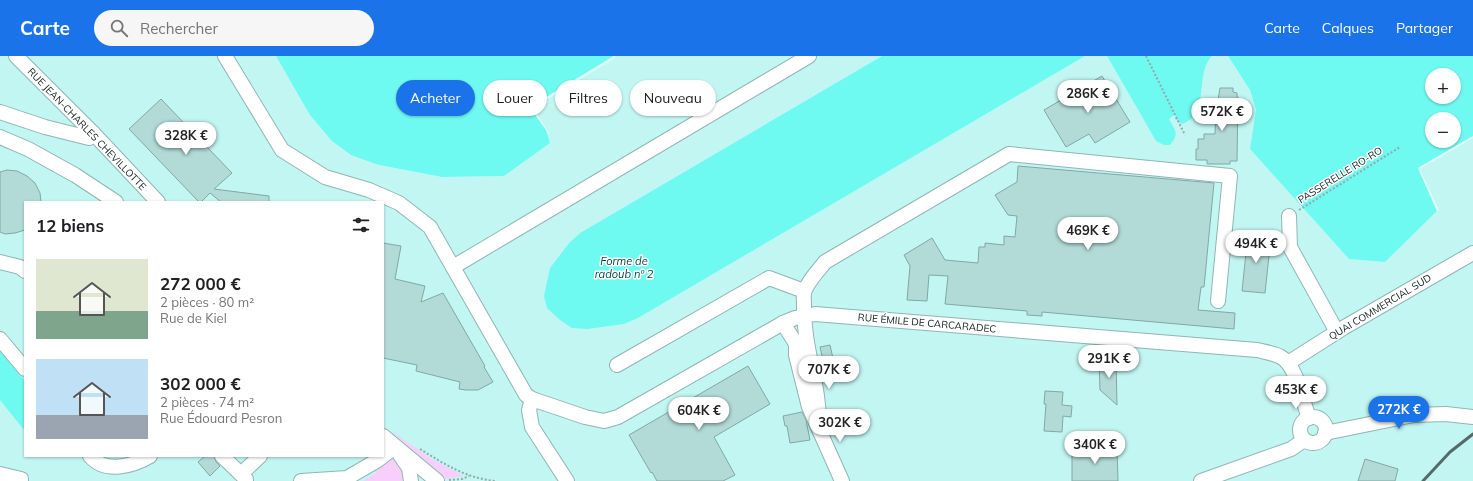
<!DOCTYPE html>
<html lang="fr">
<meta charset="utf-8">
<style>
body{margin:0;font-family:Mulish,sans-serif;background:#f6f6f6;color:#202124;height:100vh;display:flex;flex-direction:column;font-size:15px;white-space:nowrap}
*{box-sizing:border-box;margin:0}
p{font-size:13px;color:#757577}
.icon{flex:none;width:22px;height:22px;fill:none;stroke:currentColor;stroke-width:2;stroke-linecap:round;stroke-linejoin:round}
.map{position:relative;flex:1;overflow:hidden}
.side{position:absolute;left:24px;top:145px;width:360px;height:256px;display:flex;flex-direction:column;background:#fff;border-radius:0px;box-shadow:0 1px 3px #0004}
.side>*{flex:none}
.top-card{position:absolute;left:396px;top:24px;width:380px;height:36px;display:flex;gap:8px}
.buttons{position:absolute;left:1425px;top:12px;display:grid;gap:8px}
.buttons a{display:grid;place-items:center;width:36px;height:36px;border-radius:50%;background:#fff;box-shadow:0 1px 3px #0004;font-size:20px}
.price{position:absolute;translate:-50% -34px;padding:0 9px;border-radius:14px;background:#fff;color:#222;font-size:13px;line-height:26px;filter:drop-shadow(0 1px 2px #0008)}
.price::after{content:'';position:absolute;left:50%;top:24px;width:12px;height:9px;margin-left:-6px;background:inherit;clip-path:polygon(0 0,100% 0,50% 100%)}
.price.active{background:#1a73e8;color:#fff}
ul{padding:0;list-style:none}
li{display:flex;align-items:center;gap:12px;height:100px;padding:0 12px}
li span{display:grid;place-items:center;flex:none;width:112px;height:80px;border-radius:0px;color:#555}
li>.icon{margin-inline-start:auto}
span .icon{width:48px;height:48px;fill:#fffc;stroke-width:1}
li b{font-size:17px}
h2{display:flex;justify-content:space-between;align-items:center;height:48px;padding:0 12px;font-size:17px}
.tag{padding:0 14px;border-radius:18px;background:#fff;box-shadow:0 1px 3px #0004;font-size:14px;line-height:36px}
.tag.active{background:#1a73e8;color:#fff}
header{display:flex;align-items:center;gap:24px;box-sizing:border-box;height:56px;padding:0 20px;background:#1a73e8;color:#fff}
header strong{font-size:19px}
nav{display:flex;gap:22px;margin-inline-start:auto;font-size:14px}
.search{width:280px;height:36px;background:#f6f6f6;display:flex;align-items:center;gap:10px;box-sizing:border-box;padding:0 14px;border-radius:22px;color:#757577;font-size:15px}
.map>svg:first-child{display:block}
.built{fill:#c2f6f2;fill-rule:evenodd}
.green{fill:#f7cffa}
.water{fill:#6ef9f1;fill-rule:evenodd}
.pier{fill:#defefc}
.building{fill:#b2dbd7;stroke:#81a8a5}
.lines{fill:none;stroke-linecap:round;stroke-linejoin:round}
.minor-casing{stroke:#8fb6b3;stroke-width:16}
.path{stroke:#91aba9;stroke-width:2;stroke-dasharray:2 2;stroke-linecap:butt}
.minor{stroke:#fff;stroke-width:14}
.rail{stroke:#556a69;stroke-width:3}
.labels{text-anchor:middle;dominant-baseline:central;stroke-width:3;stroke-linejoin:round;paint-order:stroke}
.street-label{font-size:10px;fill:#0e1e1d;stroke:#fff}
.water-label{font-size:11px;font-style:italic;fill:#004542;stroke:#fff}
</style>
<header>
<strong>Carte</strong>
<div class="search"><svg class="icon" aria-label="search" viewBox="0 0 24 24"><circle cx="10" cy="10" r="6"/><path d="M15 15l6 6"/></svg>Rechercher</div>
<nav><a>Carte</a><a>Calques</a><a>Partager</a></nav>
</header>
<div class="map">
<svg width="1473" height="425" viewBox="0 0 1473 425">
<rect width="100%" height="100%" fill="#defefc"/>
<path class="built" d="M0,0H276L292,27L379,109L442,121L504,120L550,87L546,74L530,51L614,0H882L580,177L569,187L550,212L606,270L624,268L638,262L1085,0H1107L1156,85L1169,63L1176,58L1207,5L1212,0H1228L1250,34L1256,55L1250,93L1349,203L1385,206L1437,155L1418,112L1473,80V425H0ZM25,146H383V400H25Z"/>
<g class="green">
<path d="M393,376L433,404L464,420L445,423C425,410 411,392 393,377Z"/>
<path d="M392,401C402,403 403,414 405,423L402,425H363L376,417L373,412Z"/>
</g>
<g class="water">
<path d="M276,0H614L530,51L546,74L550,87L504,120L442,121L379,109L351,99L332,85L310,59Z"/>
<path d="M882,0H1085L638,262L624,268L587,273L572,272L560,264L547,252L544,240L550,212L569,187L580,177Z"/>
<path d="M1107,0H1212C1194,18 1211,58 1182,68L1175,63L1176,58L1169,63C1175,75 1180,77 1170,89H1164L1156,85Z"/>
<path d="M1228,0H1473V80L1418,112L1437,155L1385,206L1349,203L1250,93L1256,54L1250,34ZM1432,19H1454V41H1432ZM1432,63H1454V85H1432Z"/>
<path d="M0,294L25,325V375L0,344Z"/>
</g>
<g class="pier">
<path d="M614,0H616L615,2L533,52L547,73L550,80L530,51Z"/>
<path d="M1473,80V82L1420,113L1439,154L1437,155L1418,112Z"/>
</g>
<g class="building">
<path d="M1102,20L1130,66L1095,87L1089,78L1066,91L1044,54Z"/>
<path d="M1220,32H1233V36L1237,37V41H1238L1237,105H1230V108H1207V104H1196V93H1198V83H1204V78H1215L1216,51H1217Z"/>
<path d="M161,43L232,117L214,133L269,140V146H221L210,137L201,146H199L129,73Z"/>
<path d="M1018,110L1214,127L1204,231H1201L1198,254L1235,257L1234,273L1042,256V260L1027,259V255L945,248L948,220L929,219L927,245L907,244L910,210L904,199L932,182L945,204L978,207L979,191H985V187L1004,189V180L1015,181L1017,160L1008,159L995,139L1017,126Z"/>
<path d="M7,114L17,115L27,120L35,127L40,137L41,146H25V174L15,177L5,178L0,176V116Z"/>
<path d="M1248,178L1271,181L1265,237L1242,235Z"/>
<path d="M383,187L401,190L395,223L425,230L421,246L443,237L485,310L484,311L493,326L478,334H466L459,333L460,326L416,315L417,309L383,302Z"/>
<path d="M830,289L834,307L824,309L820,291Z"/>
<path d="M1099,303L1116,304L1117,349L1100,334Z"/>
<path d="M748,310L770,348L714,381L735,419L723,425H657L652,416L651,417L629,379Z"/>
<path d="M1045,335L1063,336L1062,349L1072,350L1071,361L1063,360L1062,376L1044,375L1046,348H1044Z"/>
<path d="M802,356L806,364L810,384L790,387L787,370H785L783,360Z"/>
<path d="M1117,393L1118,425H1072V394Z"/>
<path d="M205,400H214L216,406L220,410L210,420L198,406Z"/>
<path d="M1365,403L1398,413L1395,425H1358Z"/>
</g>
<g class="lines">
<defs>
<g id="minor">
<path d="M16,0L94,78L158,146"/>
<path d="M225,0L282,94L325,121L369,134L399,147L430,171L526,339L532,343L585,361L604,365L618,361L783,267L795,262L815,258L1257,294C1265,296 1273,297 1281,301C1297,310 1302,344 1309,362"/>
<path d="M0,56L45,71L89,82L94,78"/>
<path d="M0,81L28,93L75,119L116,146"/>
<path d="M1289,160L1290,191L1337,276"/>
<path d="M0,206L20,211L25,215"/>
<path d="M453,211L809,0"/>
<path d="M783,267L796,288V299L809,351L842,425"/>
<path d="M0,283L25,313"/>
<path d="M1288,307L1343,272L1473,197"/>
<path d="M617,309L769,222L804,235"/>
<path d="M532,343L529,354L532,371L567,425"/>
<circle cx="1313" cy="374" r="13"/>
<path d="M819,370C820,329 803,291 804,249C804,244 803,238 805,234C809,224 818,215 825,206L1009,98L1230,120L1218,245"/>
<path d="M1325,377L1414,359L1446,358L1473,361"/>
<path d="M383,380L437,425"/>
<path d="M400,399L409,412L411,425"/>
<path d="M90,400C105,418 133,410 150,400"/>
<path d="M222,400L246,423V425"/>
<path d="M0,418L21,423V425"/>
<path d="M241,418L260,400"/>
<path d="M301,425L347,422L378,404L395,391"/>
<path d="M1201,425L1291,393L1304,384"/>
</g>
</defs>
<use href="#minor" class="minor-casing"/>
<g class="path">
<path d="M1146,0L1185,79"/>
<path d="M1299,154L1400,91"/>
<path d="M420,393C444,408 466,422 495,425"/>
<path d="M449,424L462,423L469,420"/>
</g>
<use href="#minor" class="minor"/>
<path class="rail" d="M1423,425L1450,396L1473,378"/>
</g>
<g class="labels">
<g class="street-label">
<text transform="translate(87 73) rotate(46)">RUE JEAN-CHARLES CHEVILLOTTE</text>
<text transform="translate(1340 119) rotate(-32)">PASSERELLE RO-RO</text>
<text transform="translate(1380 251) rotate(-31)">QUAI COMMERCIAL SUD</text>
<text transform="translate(927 267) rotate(5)">RUE ÉMILE DE CARCARADEC</text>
</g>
<g class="water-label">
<text x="624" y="205">Forme de<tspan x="624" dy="13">radoub nº 2</tspan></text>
</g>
</g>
</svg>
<div class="buttons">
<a>+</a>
<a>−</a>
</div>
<b class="price" style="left:1088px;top:58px">286K €</b>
<b class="price" style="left:1222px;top:76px">572K €</b>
<b class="price" style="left:186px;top:100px">328K €</b>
<b class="price" style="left:1088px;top:195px">469K €</b>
<b class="price" style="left:1256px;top:208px">494K €</b>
<b class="price" style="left:1109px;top:323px">291K €</b>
<b class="price" style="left:829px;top:334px">707K €</b>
<b class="price" style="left:1296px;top:354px">453K €</b>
<b class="price active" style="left:1399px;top:374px">272K €</b>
<b class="price" style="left:699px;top:375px">604K €</b>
<b class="price" style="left:840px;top:387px">302K €</b>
<b class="price" style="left:1095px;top:409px">340K €</b>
<div class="top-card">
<a class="tag active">Acheter</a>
<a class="tag">Louer</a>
<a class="tag">Filtres</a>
<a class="tag">Nouveau</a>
</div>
<section class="side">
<h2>12 biens<svg class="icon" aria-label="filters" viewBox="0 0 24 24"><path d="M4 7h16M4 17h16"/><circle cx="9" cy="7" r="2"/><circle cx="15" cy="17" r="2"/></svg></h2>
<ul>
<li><span style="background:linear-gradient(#dfe7d0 65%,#7fa58c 0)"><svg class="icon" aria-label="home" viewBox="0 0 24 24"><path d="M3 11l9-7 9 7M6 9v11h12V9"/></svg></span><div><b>272 000 €</b><p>2 pièces · 80 m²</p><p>Rue de Kiel</p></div></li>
<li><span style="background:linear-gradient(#bfe0f5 70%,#9aa5b1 0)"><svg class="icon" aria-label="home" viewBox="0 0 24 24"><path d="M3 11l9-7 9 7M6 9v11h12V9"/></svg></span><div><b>302 000 €</b><p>2 pièces · 74 m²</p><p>Rue Édouard Pesron</p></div></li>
</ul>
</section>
</div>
